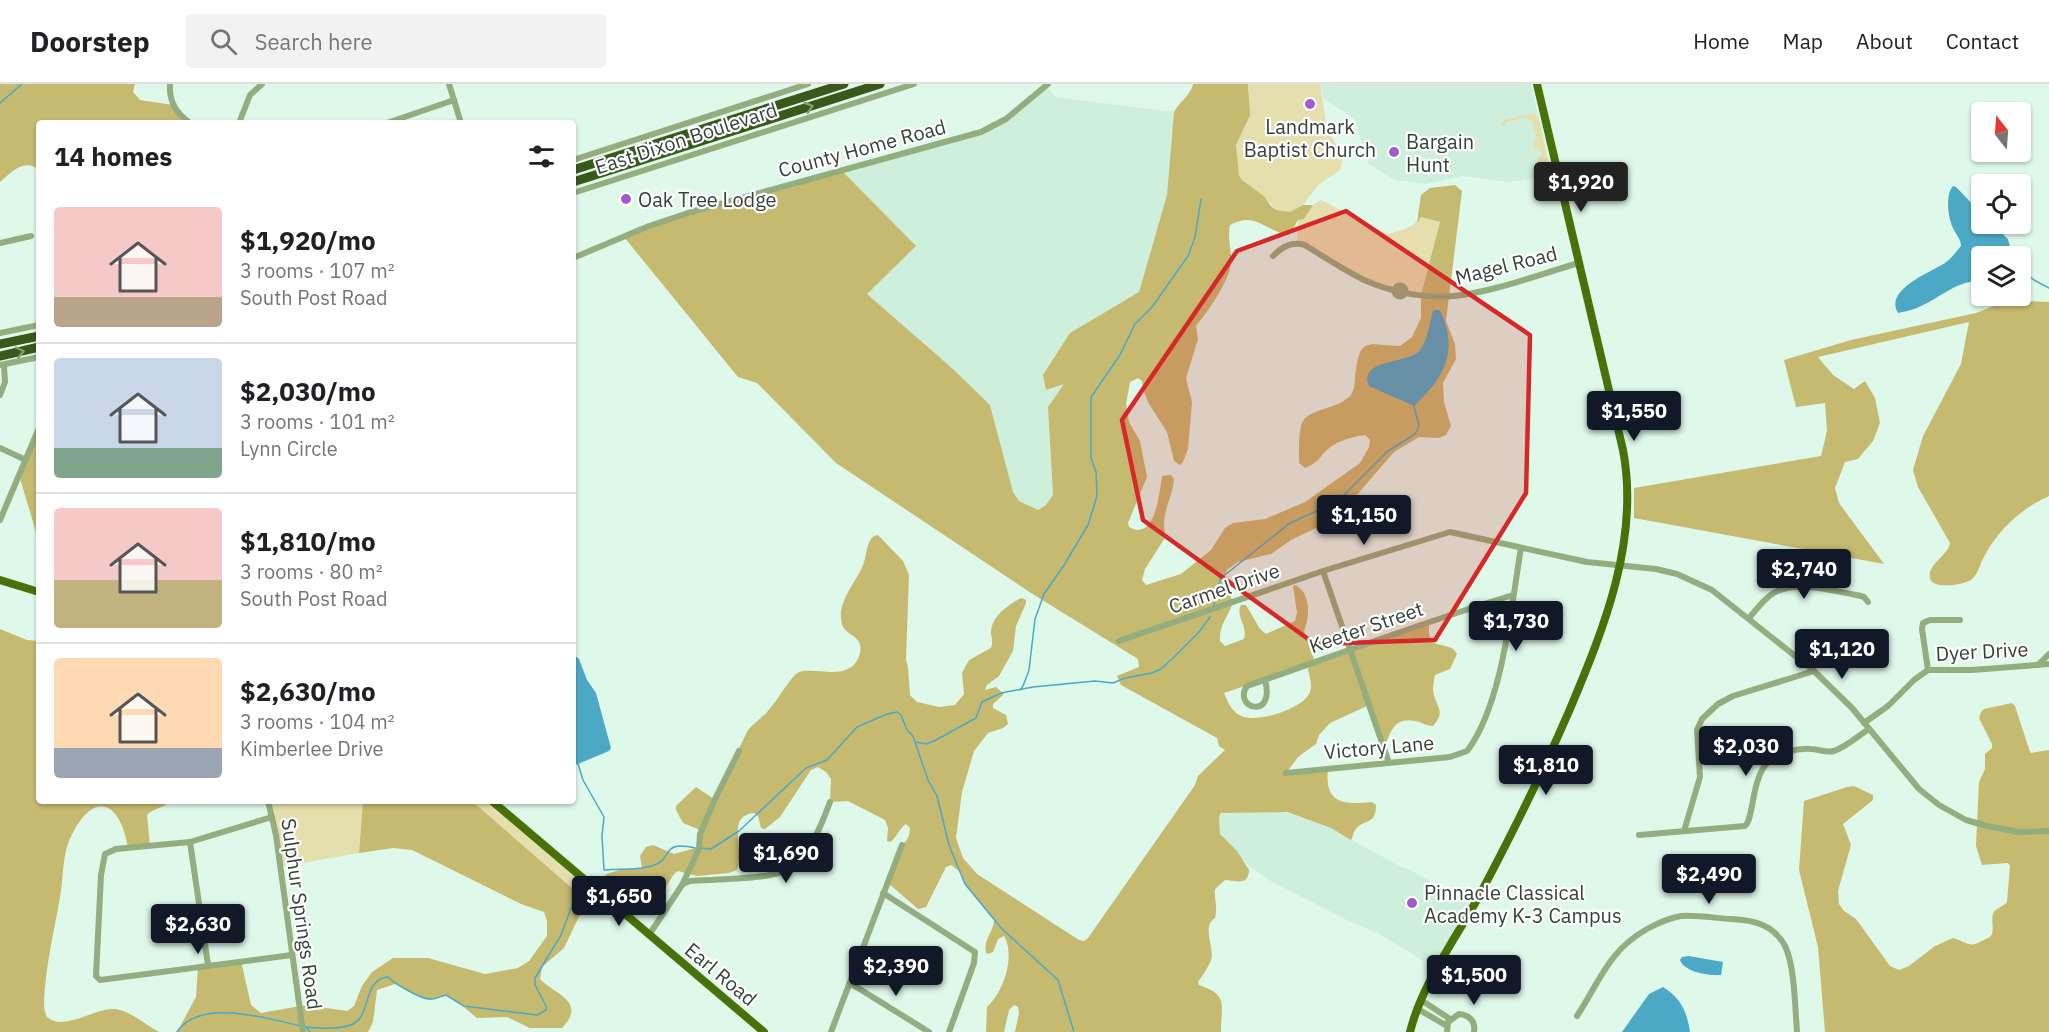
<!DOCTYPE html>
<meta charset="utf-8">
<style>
body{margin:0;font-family:"IBM Plex Sans",sans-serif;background:#f2f2f2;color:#202124;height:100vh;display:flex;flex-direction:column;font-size:22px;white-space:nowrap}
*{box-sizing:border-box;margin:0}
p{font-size:20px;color:#757577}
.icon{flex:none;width:33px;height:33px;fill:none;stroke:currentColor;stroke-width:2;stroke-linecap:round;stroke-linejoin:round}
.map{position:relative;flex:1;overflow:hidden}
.sheet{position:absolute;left:36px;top:36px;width:540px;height:684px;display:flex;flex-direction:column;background:#fff;border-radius:6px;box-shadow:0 2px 4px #0004}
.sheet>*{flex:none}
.needle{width:39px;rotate:343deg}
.controls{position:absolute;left:1971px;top:18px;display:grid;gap:12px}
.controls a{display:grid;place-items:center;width:60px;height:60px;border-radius:6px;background:#fff;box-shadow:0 2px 4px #0004;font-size:30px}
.price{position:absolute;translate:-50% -51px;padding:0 14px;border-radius:6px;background:#111827;color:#fff;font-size:20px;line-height:39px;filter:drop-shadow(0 2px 3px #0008)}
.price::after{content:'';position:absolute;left:50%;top:36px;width:18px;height:14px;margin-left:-9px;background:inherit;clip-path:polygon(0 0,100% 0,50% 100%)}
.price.active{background:#222;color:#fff}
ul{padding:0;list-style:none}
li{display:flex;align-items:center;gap:18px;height:150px;padding:0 18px}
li+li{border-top:2px solid #e0e0e0}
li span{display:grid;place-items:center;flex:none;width:168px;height:120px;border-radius:6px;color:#555}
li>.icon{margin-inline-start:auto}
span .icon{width:72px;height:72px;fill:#fffc;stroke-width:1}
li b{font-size:26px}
h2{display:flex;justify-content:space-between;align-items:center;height:72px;padding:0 18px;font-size:26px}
header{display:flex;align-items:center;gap:36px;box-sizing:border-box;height:84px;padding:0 30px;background:#fff;border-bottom:2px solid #e0e0e0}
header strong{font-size:28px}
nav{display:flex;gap:33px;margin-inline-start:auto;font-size:21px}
.search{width:420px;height:54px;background:#f2f2f2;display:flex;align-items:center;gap:15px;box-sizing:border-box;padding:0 21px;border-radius:6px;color:#757577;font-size:22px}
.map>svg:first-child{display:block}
.built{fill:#cdefdc}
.green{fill:#e5dead}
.forest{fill:#c5ba6f}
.water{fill:#4ca9c6}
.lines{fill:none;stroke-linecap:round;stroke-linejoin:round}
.stream{stroke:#4ca9c6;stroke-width:1.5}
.minor{stroke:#94ad7f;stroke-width:6}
.major{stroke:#477209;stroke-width:8}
.highway{stroke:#3b581b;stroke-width:9}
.oneway{stroke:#899b76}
.marked{fill:#d62828;fill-opacity:0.2;stroke:#d62828;stroke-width:4.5;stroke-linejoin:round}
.poi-dot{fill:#a35acd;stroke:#fff;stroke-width:2}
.labels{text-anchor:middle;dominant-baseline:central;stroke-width:4.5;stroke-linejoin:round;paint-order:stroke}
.poi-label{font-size:20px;fill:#35403a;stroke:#fff;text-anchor:start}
.street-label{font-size:20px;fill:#35403a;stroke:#fff}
</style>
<header>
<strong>Doorstep</strong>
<div class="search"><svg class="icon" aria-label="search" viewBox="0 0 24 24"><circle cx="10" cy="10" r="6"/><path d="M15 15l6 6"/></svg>Search here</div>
<nav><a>Home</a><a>Map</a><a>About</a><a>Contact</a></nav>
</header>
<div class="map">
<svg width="2049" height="948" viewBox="0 0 2049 948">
<rect width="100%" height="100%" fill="#def8ea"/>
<g class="built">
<path d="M1320,0H1531L1552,93L1507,98L1462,92L1426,100L1395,96L1368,79L1354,34L1324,15Z"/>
<path d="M1045,2L1055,13L1174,28L1167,111L1139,208L1070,249L1065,299L1048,323L1053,411L1046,421L1038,426L1019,417L1013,408L990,321L953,285L867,210L842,87L995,41Z"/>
<path d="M1277,727L1287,729L1331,744L1399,782L1407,784L1473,822L1437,885L1378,849L1351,838L1269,796L1248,781L1220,750L1219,733L1224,728Z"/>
</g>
<g class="green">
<path d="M1248,0H1320L1327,46L1341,68L1342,79L1340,86L1318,101L1303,121L1290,128L1276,126L1264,112L1242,96L1238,87L1236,61L1241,51L1249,7Z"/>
<path d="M1531,30L1536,31L1539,36L1548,76V82L1543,86L1539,84L1537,75L1541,72L1539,65H1535L1533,58L1537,55L1532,36L1529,37L1527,33L1506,38L1505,42L1501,41L1504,36Z"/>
<path d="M1321,116L1387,150C1398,148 1415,143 1421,133L1440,138L1421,211L1387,205L1297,159L1298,136L1304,135L1313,121Z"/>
<path d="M268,717H363L359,769L280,783Z"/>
<path d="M472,717H492L592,802L584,817L581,812Z"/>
</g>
<g class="forest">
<path d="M0,0H135L133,8L140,16L173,21L190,39H39V86C24,74 12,88 0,98Z"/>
<path d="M1193,0H1248L1250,31L1236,61L1239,91L1242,96L1264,112L1271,122L1276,126L1290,128L1303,121H1313L1304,135L1298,136L1291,148L1288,151C1264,146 1255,127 1230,141C1227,154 1232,166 1231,179C1230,196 1207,229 1196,242L1198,255L1186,294L1192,318L1188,365L1183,378L1180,381L1174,377L1167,348L1149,320L1144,308L1142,297L1138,294L1130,298L1126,320L1129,338L1140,357L1147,393L1128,439L1129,443C1156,458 1159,409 1162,392L1171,391L1174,395C1173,413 1159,433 1166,452L1145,485L1142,496L1146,501L1181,490L1211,466L1225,444L1233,439L1265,435L1305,418L1360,379L1369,363L1370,356L1365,351C1352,353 1339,356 1328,365C1317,375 1321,377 1305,384L1299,379C1299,369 1298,345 1303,337C1311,324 1339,325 1351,311C1354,306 1355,299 1355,293C1360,253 1364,260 1400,262L1412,253L1421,234V211L1440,138L1421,133L1417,139L1421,111L1430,104L1455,101L1462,107L1446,237L1455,260L1456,275L1443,299L1444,318L1451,342L1446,351L1439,354L1419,353L1394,368L1337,434L1291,456L1271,470L1238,478L1227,486L1223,495L1233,518C1228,534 1219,540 1220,557L1225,562L1244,555C1248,541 1235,532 1241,521H1246L1260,545L1266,550L1295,537L1297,529L1293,502L1295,501C1311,508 1310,533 1304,547L1315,578L1224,609C1228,619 1233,630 1244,633C1260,638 1303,625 1310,608C1313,601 1309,592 1308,585L1311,581L1429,538V550L1432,558C1441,563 1452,560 1457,570L1450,585L1435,591C1434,596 1433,601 1433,606C1435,623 1447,626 1433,642C1426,642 1422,638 1415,637C1393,632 1390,650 1384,665L1369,621L1330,639L1319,651L1316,660L1298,673L1287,688L1328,685C1324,720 1344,721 1372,718L1376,721C1376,742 1364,734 1355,746C1353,749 1353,753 1351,756L1331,744L1287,728L1221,729L1219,733L1220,750L1237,767L1249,786C1248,803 1236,796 1225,796L1215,805C1214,816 1218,822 1215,834C1201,843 1215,863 1211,876C1208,884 1202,892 1198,898L1199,901C1229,911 1221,920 1221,948H1015L1019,929L1018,923L1014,921L1009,926L1004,948H986L987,923C1003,909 1016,872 1004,852L998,855L993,868L987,870C981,858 994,848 994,836L965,800L959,787L951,781L946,783L926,823L918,825L887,798L902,761C908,756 910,751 910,744L906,740C899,744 897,754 890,758L887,757L888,744L885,736L848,717L830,718L831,695L826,688L818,683L811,686L780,733L765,745L761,744L758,732L754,729C733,731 738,750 739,767C740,773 738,780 737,786L729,789L697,792L678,787C670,792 669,802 661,808C656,807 651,806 647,808C638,811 633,826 622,818C616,814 610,806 604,801L606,790L623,785L642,784L640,772L646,763L653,761L674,770L699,763L700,750L698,745L683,739L676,726V722L696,703L714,715L748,646C753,640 759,636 764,631C772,624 778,613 784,605C788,600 793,591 799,588C816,582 852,600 860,569C864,551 845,552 842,540C836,518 856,499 863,481C867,471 866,458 874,452L878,451L903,477L909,491L906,575L908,584L910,611L917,618L939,623L955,621L964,610L962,589L969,576L991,564C993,558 992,555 991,549C991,532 1008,521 1021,514L1026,516V519L1016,542L1013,567L999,592L987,601L985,606L996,603L1004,610L993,620V624L1006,631L1008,640L1003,644L988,649L974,667L962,708L956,754L963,774L977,790L1079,856L1084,857L1088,854L1195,701L1198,692L1225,666L1219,662L1217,654L1121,601L1117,592L1139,583L1138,575L1031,509L836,379L757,299L738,293L624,153L649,142L842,87L916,162L867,210L953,285L990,321L1013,408L1019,417L1038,426L1046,421L1053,411L1048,323L1064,300L1046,306L1043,291L1070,249L1139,208L1167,111L1174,28C1179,18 1191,11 1193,0Z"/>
<path d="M2029,217L2049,218V412C2022,424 1999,445 1985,471C1980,479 1979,489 1972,495C1965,501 1932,506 1930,494C1927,480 1948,472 1950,459L1918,403L1913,386L1923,352L1961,280L1969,238L1818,273L1833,291L1854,305L1865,297L1875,314L1880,339L1873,357L1858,375L1845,378L1835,404L1839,419L1884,480L1634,434V404L1821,372L1827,347L1825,319L1796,323L1784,276L1851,256L1976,229L1999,220Z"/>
<path d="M34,357L39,359V458L19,391Z"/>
<path d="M0,545L27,556L39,557V717H172C165,723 150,726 147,731L150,762L128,764C119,711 90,708 69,757C63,772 63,791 61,807C55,844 45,882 44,920C44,923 45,929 47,933C63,948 95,924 114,925C129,926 146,941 159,948H0Z"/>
<path d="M2012,619L2015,622L2029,665L2031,669L2049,666V948H1825L1818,863L1799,786L1804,717L1847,703L1854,702L1873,711V716L1843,740L1851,761L1838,807L1839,820L1844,827L1856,835L1890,882L1899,886L1909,882L1935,862L1953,854C1968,858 1968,865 1984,856C1988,854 1990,854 1992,850C1994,844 1991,836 1993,830C1995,824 2003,823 2007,818L2010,782L2008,779L1982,781L1976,762L1977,740L1979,698L1985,685V670L1992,664V660L1979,634L1981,628L1984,625Z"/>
<path d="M363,717H472L581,812L584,817L583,824L564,864L542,883L540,895C556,911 587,918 562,944H530L507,933L477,934L453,914L446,911L431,916L421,913L395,900L377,906L373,938L368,948H177L196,913L198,883L241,877L251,921L261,929L306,921L347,927L354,922L362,902L372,888L393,874H428L485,890L518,884L529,877L547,852V837L544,828L521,820L412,766L393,764L359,769Z"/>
</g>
<g class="water">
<path d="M1953,102L1956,103L1981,129L1982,140H1992L2008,155L2010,163L2006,172H1982L1981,197C1958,196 1941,213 1921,222C1914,226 1906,227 1898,229C1884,206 1929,189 1945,179C1951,175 1956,168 1961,162C1961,155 1956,151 1953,144C1948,134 1945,111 1953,102Z"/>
<path d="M1435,226H1440C1459,267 1445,293 1414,322L1369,302C1358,275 1407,280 1419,267C1428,257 1429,240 1433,227Z"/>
<path d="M573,570L579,575L587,596L596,609L611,664L609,667L573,682Z"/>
<path d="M1689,872L1723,878L1721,891C1709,892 1684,888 1680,876L1682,873Z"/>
<path d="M1663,903C1681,914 1687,928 1690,948H1622L1649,910Z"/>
</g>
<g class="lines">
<g class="stream">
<path d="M0,19L22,0"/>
<path d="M2020,185L2034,196L2049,204"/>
<path d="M1214,521L1220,495L1226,490L1290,439L1337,418L1388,367L1415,350L1419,342L1414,322"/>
<path d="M1020,606L1023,602L1029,586L1035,535L1044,510L1064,481L1088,441L1097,412L1096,388L1091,374V313L1120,271L1135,240L1152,223L1188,172L1195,153L1201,115"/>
<path d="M916,658L926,660L934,657L976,634L982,618L1001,609L1033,603L1095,597L1113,599L1125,594L1152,589L1161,585L1173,574L1199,548L1210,533"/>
<path d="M578,680L583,696L604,733L602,752L604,786C619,784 636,787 652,782C675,775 659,756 695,764"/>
<path d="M700,764L711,765L739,747L806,684L827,676L857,643L887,630L897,628L901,631L907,646L913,652L928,696L937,712L949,761L965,800L1002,845L1058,896L1074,948"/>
<path d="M305,943C319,944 340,946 353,940C372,931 362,895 388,893C395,900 422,916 431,915C436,915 441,912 446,911L464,922L537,931L546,926V922L535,901V894L561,851L576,811"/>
<path d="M307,944L310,948"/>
<path d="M177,948C199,914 267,934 300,942"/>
</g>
<g class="minor">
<path d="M170,0C169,18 176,29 190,39"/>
<path d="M449,0L461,39"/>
<path d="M239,39L250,11L262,0"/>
<path d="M387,39L454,16"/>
<path d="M573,76L808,0"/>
<path d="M573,109L914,0"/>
<path d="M0,159L31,152"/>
<path d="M1273,172C1282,163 1291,157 1305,161C1324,173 1344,186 1364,196C1391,208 1425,215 1454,212C1494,208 1540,190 1579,179"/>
<path d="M573,174L649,142L691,128L981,48L1006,35L1048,0"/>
<circle cx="1400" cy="207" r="5.5"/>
<path d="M0,249L39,241"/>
<path d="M0,281L39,273"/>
<path d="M0,311L5,298L4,281"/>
<path d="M0,364L26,376"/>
<path d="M0,436L39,344"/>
<path d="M1323,487L1389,679"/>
<path d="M1749,534C1756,526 1763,516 1772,510C1795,495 1832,507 1857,511L1864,513L1868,518"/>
<path d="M1119,557L1323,487L1450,448L1587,478L1656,485L1677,490L1712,506L1814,587L1852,624L1919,705L1939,721L1966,736L1987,742L2019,748L2049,747"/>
<path d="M2038,581L2049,570"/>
<path d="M1928,586L1922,545L1923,539L1930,536H1960"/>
<path d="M1265,596C1276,637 1232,624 1247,602C1336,571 1424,538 1513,511"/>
<path d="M1864,639L1888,622L1914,596L1928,586H1972L2049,580"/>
<path d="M1286,689L1450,673L1467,667C1503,620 1511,522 1521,464"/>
<path d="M268,717L276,751L303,948"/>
<path d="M272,733L190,758L116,765L105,770L101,791L96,892L100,896L292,871"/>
<path d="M1684,747L1700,693L1697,646L1702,635L1718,620L1733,612L1814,587"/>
<path d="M1639,751L1745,742C1754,735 1751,695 1768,678C1778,669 1797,664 1811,665C1818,665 1826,669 1834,667C1846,663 1858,652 1869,645"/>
<path d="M190,758L208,881"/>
<path d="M683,800L690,797C714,795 775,796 793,783C810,771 823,737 830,718"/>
<path d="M883,809L975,868L974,879L949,948"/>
<path d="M649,851L682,801L699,765L700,750L715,715L739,667"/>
<path d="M850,899L929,948"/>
<path d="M1421,916L1450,935"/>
<path d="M1418,925L1447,942"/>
<path d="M1577,932C1600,897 1608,867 1647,845C1658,839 1669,834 1681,832C1698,831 1715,834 1731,835C1754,836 1774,841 1785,862C1795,882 1795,925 1797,948"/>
<path d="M831,948L902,761"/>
<path d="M1447,948L1448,938L1459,930C1469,931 1476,937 1474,948"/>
</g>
<g class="major">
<path d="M0,496L39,508"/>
<path d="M492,717L764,948"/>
<path d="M1410,948C1422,900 1454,857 1478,814C1511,752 1542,690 1570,625C1604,544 1640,456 1623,366L1537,0"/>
</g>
<g class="highway">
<path d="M573,86L844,0"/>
<path d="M573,98L880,0"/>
<path d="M0,260L39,252"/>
<path d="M0,272L39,263"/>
</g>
</g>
<defs><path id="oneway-chevron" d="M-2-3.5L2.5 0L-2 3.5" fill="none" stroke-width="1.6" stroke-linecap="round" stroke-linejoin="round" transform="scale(1.5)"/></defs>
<g class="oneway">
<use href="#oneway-chevron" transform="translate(809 23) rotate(-18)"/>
<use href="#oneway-chevron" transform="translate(20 268) rotate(-12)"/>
</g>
<path class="marked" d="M1346,127L1530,251L1526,409L1435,556L1315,560L1143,436L1122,336L1237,167Z"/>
<g class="poi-dot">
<circle cx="1310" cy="20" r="6"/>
<circle cx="1394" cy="68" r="6"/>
<circle cx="626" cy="115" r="6"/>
<circle cx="1412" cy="819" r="6"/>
</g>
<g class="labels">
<g class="poi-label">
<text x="1310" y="42" text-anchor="middle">Landmark<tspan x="1310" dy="23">Baptist Church</tspan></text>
<text x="1406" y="57">Bargain<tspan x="1406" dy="23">Hunt</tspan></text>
<text x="638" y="115">Oak Tree Lodge</text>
<text x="1424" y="808">Pinnacle Classical<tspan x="1424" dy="23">Academy K-3 Campus</tspan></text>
</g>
<g class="street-label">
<text transform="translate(686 54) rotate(-18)">East Dixon Boulevard</text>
<text transform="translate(862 64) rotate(-15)">County Home Road</text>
<text transform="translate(1506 181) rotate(-14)">Magel Road</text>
<text transform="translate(1224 504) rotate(-19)">Carmel Drive</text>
<text transform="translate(1366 543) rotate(-19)">Keeter Street</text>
<text transform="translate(1982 567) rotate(-3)">Dyer Drive</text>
<text transform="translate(1379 663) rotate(-5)">Victory Lane</text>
<text transform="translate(302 830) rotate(82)">Sulphur Springs Road</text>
<text transform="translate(721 890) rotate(40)">Earl Road</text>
</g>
</g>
</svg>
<div class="controls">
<a><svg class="needle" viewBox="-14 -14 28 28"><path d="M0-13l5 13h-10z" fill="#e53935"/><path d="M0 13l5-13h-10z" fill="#757577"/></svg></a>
<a><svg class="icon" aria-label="locate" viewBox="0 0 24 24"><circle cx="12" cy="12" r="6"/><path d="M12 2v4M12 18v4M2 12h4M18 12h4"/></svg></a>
<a><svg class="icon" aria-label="layers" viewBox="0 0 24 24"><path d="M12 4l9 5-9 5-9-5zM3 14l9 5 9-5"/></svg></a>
</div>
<b class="price active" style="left:1581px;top:129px">$1,920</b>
<b class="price" style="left:1634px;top:358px">$1,550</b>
<b class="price" style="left:1364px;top:462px">$1,150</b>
<b class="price" style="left:1804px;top:516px">$2,740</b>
<b class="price" style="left:1516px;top:568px">$1,730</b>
<b class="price" style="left:1842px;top:596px">$1,120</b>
<b class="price" style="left:1746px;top:693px">$2,030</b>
<b class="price" style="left:1546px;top:712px">$1,810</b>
<b class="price" style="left:786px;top:800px">$1,690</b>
<b class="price" style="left:1709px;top:821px">$2,490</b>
<b class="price" style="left:619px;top:843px">$1,650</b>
<b class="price" style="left:198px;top:871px">$2,630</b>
<b class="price" style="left:896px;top:913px">$2,390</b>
<b class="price" style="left:1474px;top:922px">$1,500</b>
<section class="sheet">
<h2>14 homes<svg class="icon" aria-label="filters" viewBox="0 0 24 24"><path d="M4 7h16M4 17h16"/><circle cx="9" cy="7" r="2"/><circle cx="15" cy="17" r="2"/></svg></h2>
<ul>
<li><span style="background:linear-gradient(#f6c9c9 75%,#b9a48a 0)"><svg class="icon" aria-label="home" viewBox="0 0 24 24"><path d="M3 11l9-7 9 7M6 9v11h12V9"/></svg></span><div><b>$1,920/mo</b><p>3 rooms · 107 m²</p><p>South Post Road</p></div></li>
<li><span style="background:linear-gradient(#c9d6e8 75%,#7fa58c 0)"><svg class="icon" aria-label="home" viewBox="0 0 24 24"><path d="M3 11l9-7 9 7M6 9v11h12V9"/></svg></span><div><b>$2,030/mo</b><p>3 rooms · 101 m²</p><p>Lynn Circle</p></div></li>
<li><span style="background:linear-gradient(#f6c9c9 60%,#c2b280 0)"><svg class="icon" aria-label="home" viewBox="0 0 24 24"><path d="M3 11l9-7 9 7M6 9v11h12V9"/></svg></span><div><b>$1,810/mo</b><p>3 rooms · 80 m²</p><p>South Post Road</p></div></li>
<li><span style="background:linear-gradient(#ffd9b3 75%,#9aa5b1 0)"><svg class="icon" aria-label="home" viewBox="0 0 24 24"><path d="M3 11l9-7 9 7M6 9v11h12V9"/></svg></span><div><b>$2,630/mo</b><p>3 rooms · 104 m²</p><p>Kimberlee Drive</p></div></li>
</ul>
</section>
</div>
